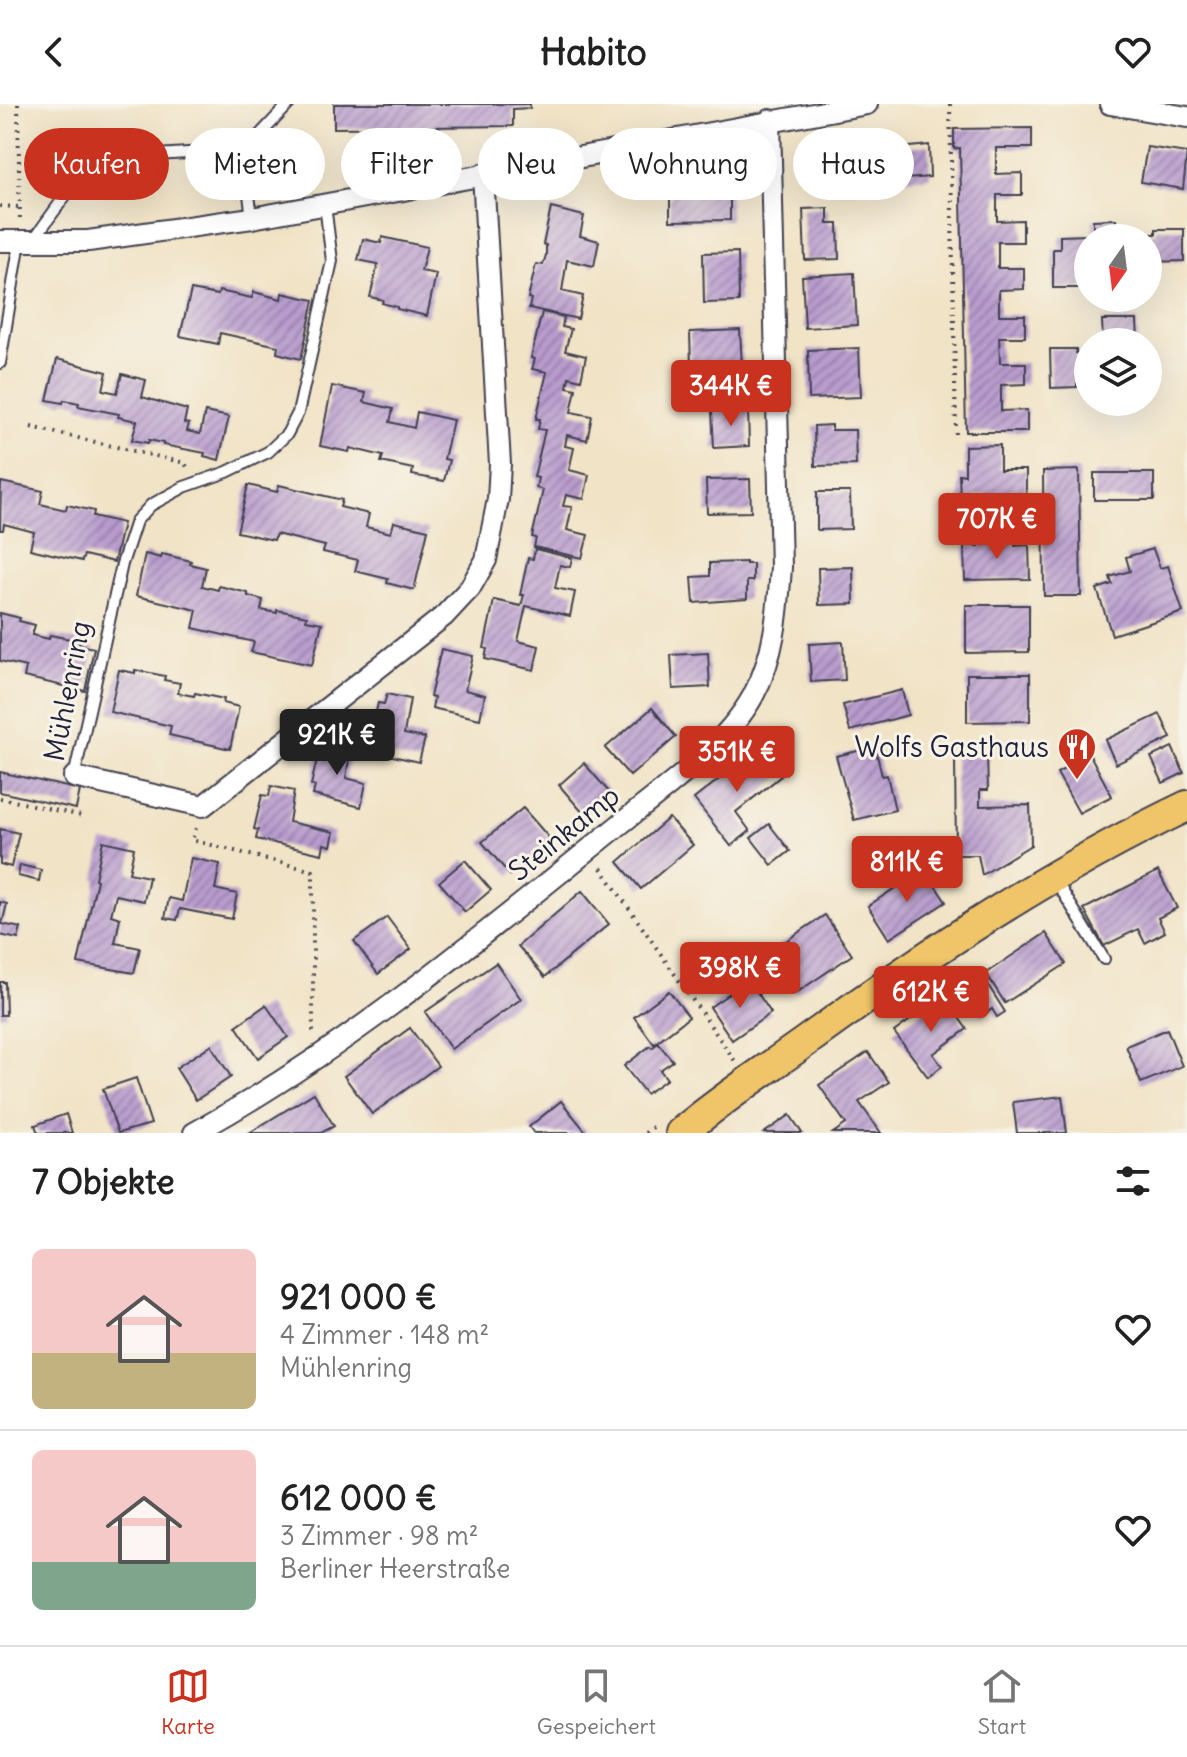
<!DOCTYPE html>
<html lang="de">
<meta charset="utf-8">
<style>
body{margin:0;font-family:Delius,sans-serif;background:#f2f2f2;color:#222;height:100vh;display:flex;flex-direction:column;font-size:30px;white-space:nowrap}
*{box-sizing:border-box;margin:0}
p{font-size:26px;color:#767676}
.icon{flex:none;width:44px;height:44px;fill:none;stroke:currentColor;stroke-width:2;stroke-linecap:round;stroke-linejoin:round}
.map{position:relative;height:1029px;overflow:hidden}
.panel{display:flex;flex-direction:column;background:#fff;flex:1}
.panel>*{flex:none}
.hud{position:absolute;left:24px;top:24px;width:1140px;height:72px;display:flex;gap:16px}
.needle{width:52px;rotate:194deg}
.fabs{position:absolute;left:1074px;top:120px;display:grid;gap:16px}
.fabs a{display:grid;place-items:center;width:88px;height:88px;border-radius:50%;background:#fff;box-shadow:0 8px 32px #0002;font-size:40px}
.price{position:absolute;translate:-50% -68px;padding:0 18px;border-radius:8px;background:#c8321e;color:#fff;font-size:26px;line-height:52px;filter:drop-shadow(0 2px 4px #0008)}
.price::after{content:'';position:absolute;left:50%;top:48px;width:24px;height:18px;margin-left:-12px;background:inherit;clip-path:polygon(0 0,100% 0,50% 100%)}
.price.selected{background:#222;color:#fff}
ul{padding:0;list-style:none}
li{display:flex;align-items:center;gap:24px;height:200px;padding:0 32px}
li+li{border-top:2px solid #e0e0e0}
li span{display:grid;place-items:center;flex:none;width:224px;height:160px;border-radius:12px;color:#555}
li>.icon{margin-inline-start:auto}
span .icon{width:96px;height:96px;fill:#fffc;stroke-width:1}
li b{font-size:34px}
h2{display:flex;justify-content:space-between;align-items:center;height:96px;padding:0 32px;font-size:34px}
.pill{padding:0 28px;border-radius:36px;background:#fff;box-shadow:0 8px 32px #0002;font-size:28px;line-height:72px}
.pill.selected{background:#c8321e;color:#fff}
header{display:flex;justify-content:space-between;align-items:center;height:104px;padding:0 32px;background:#fff;font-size:36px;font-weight:700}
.tabs{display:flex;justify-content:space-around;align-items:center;height:112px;border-top:2px solid #e0e0e0;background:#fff;font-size:22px;color:#767676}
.tabs a{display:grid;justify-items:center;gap:4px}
.tabs .selected{color:#c8321e}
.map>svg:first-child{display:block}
.building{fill:url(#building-hatch)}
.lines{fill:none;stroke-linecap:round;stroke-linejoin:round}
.lane-casing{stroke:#413f50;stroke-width:14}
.street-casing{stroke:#413f50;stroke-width:24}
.primary-casing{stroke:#413f50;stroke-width:34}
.path{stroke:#413f50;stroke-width:4;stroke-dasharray:2 6;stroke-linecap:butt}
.lane{stroke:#fff;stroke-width:10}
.street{stroke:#fff;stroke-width:20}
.primary{stroke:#f0c469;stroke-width:30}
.labels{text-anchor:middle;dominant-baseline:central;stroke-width:6;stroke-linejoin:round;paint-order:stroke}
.street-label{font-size:28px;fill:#22223b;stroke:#f7f3e8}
.poi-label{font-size:28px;fill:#22223b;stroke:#f7f3e8;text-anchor:end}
</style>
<header><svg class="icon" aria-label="back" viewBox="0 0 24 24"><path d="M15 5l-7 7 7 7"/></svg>Habito<svg class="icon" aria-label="heart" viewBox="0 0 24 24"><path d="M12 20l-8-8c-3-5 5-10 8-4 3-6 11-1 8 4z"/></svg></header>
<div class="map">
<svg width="1187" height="1029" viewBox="0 0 1187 1029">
<defs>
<pattern id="building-hatch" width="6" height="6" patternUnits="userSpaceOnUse" patternTransform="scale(2)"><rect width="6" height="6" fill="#b89bcd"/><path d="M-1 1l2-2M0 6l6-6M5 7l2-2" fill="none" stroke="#957ea8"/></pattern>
</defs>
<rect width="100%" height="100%" fill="#f7f3e8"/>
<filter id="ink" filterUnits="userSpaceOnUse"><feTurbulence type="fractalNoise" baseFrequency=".0125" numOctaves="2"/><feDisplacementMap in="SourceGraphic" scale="16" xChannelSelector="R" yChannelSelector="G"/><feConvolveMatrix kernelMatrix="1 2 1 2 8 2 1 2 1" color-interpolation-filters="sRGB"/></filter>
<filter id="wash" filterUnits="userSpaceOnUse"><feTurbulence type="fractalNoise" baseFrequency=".006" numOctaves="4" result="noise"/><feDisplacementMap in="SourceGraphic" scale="32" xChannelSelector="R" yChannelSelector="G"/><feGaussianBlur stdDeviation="1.8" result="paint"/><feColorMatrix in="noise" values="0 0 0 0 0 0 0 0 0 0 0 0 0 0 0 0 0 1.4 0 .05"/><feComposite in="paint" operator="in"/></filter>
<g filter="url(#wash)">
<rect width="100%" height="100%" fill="#f1e3c6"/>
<g id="blocks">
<g class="building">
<path d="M334,0H530V4L513,5V22L334,24Z"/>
<path d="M1032,24V44H996V70L1022,69V91H997V117L1023,116V138H998V164H1024V185L999,186V211H1025V233H999L1000,259H1026V280L1001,281V307L1027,306V328H966L960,44L954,45V25Z"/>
<path d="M929,41L930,73L881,77V82L853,83V86L826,87L825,56L853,55V51L880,50V46Z"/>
<path d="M1147,43L1187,49L1183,85L1141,78Z"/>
<path d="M684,78H730V116L670,117V87H684Z"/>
<path d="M551,104L584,112L580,132L599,137L594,162L567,156L562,187L583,192L578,215L529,204L531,195L528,194L536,160L543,161L546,151V141L543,140Z"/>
<path d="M828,104V120H838L839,155L805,156L803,105Z"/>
<path d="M1116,115V130H1156V125H1184V157L1148,158V134H1093V116Z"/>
<path d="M1088,131V170H1084V184H1053V145H1060V132Z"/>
<path d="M382,133L427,143L421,167L436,170L427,212L397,205V203L382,199L383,196L370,193L378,160L358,156L363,135L381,139Z"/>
<path d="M738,148L739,198L704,199L703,149Z"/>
<path d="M854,169L857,221L805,224L802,172Z"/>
<path d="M191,186L218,191L219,187L252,194L254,188L281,195L282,189L314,196L301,255L277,249L278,242L220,229L218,240L180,232Z"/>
<path d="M542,208L564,213L562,223L571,225L565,247L586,252L581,276L569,273L567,283L576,285L571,308L592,312L587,336L567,331L565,342L574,344L569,366L589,371L584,395L566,391L563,402L572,403L567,426L588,431L582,454L534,443L536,434L532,433L543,386L536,384L538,374L534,373L545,326L538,325L540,315H536L547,268L532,265L535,255L531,254Z"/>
<path d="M1102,216H1137L1138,238H1103Z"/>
<path d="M740,226L742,262L691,264L690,228Z"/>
<path d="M859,244L861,293L809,295L808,246Z"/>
<path d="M1050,245H1076V249H1088V276H1077V283L1051,284Z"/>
<path d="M57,255L107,268L103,286L117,289L122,270L146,276L142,293L187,306L184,319L189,320L187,327L200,330L205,308L229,313L219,356L204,352L205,349L163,341V339L149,336L148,339L132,336L137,317L118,313L119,310L78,302L79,299L64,296L63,299L47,296Z"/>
<path d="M332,282L366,289L364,298L393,305L390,318L414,324L417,308L453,316L444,355L449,356L444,377L412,371L413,365L381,358L383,352L350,344L349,348L320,342Z"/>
<path d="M748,305L749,342L714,344L712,306Z"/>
<path d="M832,321V326H855L856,361L815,362L814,322Z"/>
<path d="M1000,341V366H1026V402H1005V392H975V396H960L959,370L965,371V342Z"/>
<path d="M1079,366L1081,492H1044L1043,367Z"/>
<rect x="1094" y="369" width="60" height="27"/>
<path d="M750,375L751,408L707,409L706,376Z"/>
<path d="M1,378L43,387L40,400L66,406L67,401L94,407L93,412L123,419L114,458L84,451L82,457L30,445L34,428L4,420L3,426H0Z"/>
<path d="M248,381L277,388L279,381L342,396L340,403L369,410L366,423L391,429L394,418L428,426L414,486L387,479L388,475L355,467L358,456L323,448L325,442L276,430L274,436L237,428Z"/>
<path d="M817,388H850L851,425L817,426Z"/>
<path d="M979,436H1015V442L1029,441L1030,475L965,476L964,442H979Z"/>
<path d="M535,445L572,454L570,463L560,461L555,484L575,488L570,512L526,502L518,537L539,542L534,566L485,555L487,545L484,544L494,496L521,502L524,491H520L528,454L533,455Z"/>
<path d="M1153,445L1160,464L1168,462L1183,508L1112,531L1097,485L1112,480L1110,473L1130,467L1126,453Z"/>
<path d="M145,450L161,454L162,450L191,457L190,460L206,464L202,482L218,486L219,482L248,489V492L263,496L261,506L277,509V506L307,512L306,516L322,519L312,561L251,548L254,538L193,524L197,506L136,492Z"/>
<path d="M746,458V460H753V477H747V495L694,499L692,473L710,472V459Z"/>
<path d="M853,463L854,500L819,501L818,464Z"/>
<path d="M966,501H1029V548L966,549Z"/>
<path d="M0,509L20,514L19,517L35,521L32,531L49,535L50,531L80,537L79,541L94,544L85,587L24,573L26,563L0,557Z"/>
<path d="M843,538L845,576L811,578L809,540Z"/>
<path d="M441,545L473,552L465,586L485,591L480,615L432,604L434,594L430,593Z"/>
<path d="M708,549L710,583L673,585L671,551Z"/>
<path d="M119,566L135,569V566L165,572L164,576L180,579L178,589L194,592L195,589L224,595L223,599L239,603L230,645L169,631L171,622L110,608Z"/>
<path d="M967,570H1030V617L967,618Z"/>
<path d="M902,586L908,611L850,627L843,601Z"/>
<path d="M387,590L410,595L404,630L425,634L419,658L371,647L373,638L369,637L378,599L384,600Z"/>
<path d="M652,604L676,633L630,672L605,644Z"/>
<path d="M1160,610L1171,634L1116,660L1105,636Z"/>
<path d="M328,638L351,643L346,674L366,679L361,703L313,691L315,682L311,681L319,647L326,648Z"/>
<path d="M875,643L882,672L887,671L895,706L854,716L836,652Z"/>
<path d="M1172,643L1184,669L1163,679L1151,653Z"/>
<path d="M759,644L781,672L736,708L750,727L731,742L694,695Z"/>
<path d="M1090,651L1112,692L1079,709L1057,669Z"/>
<path d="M955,652H987L988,686H980V702L1030,701L1031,741L982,771L978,751H956Z"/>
<path d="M584,659L609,688L584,710L559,681Z"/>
<path d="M0,668L80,686L76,705L0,688Z"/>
<path d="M271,682L294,687L289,718L334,728L331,742L324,740L322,750L256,735L258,726L254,725L262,691L269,692Z"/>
<path d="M523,704L551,736L510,771L482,738Z"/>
<path d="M669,714L693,741L641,785L618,758Z"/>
<path d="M769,720L790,747L772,761L751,734Z"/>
<path d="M0,725L19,729L11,763L0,760Z"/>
<path d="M103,737L134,744L129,769L149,773L144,797L116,791L111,811L120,814L115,839L140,844L134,869L78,859L97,776L95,775Z"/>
<path d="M191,754L220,760L215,785L237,790L232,815L180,805L177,816L165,814L169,794L182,797Z"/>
<path d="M465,756L491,786L465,808L439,778Z"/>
<path d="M20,761L41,766L39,777L18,772Z"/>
<path d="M924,765L946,798L889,835L868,802Z"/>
<path d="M1158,767L1177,804L1158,814L1165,828L1145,839L1138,825L1104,842L1084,805Z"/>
<path d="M582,787L609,820L545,873L518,842Z"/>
<path d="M0,798L7,800L2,820L21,824L18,835L0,831Z"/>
<path d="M825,811L852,851L796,889L768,849Z"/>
<path d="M387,813L411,845L378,870L354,837Z"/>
<path d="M1046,829L1066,860L1005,899L986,869Z"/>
<path d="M496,859L521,895L451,945L425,908Z"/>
<path d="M749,876L771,909L732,936L710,903Z"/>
<path d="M0,878H5L6,911H0Z"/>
<path d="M988,881L1005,908L997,913L992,905L982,912L970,893Z"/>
<path d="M669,887L689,913L654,940L634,913Z"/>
<path d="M943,892L967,925L933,950L942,962L928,973L894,928Z"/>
<path d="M266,901L288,933L258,954L236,922Z"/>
<path d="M410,924L438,962L372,1010L344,972Z"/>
<path d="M1167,925L1182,962L1141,979L1126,942Z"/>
<path d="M658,939L673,957L660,966L667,975L646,990L624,962L650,942L652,944Z"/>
<path d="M211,941L231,973L196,996L176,964Z"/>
<path d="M868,948L889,978L859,998L881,1029H833L846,1020L819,981Z"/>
<path d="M136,974L151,1020L118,1029L103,985Z"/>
<path d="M314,989L334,1022L321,1029H249Z"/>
<path d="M1062,992L1067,1029H1017L1013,998Z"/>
<path d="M561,997L587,1029H534L529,1023Z"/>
<path d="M66,1010L72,1029H38L35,1021Z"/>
<path d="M790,1011L802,1029H764Z"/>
</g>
</g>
</g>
<g filter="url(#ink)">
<use href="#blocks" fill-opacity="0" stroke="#413f50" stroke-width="2"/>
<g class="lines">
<defs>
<g id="lane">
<path d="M236,56L289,0"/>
<path d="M34,135L81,70L109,54L204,48L236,56L248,83L252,114"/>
<path d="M0,259L20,137"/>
<path d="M74,673L122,460L136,417L151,401L184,383L227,368L268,348L287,330L298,309L332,157L325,101"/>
<path d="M1056,777L1104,855"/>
</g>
<g id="street">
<path d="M1110,0L1187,13"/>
<path d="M0,137H88L252,114L867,0"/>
<path d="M74,673L203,702L444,512L470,484L486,456L498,395L500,360L483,70"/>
<path d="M194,1029C343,947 476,837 608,730C654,692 724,645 753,592C775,552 778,507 781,463L770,16"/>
</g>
<path id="primary" d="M681,1029C721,995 766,966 809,935C929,848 1053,766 1187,702"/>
</defs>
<use href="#lane" class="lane-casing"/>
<use href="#street" class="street-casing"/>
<use href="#primary" class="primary-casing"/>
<g class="path">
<path d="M18,0L20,118"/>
<path d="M950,0L956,334"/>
<path d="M0,102L19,103"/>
<path d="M31,323L185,359L187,363"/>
<path d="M0,694L82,712"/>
<path d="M196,724L192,736L313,767V928"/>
<path d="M601,764L735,957"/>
<path d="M645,1029L654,1022"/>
</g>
<use href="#lane" class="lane"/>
<use href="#street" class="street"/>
<use href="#primary" class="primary"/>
</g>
</g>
<defs>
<symbol id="restaurant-pin" viewBox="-11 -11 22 30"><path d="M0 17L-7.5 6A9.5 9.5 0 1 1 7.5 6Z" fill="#c8321e" stroke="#f7f3e8"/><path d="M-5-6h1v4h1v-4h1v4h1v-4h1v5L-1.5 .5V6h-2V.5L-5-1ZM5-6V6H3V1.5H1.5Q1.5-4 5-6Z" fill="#fff"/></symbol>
</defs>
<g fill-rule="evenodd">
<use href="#restaurant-pin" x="1055" y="621" width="44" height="60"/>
</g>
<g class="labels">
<g class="street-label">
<text transform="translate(67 587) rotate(-79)">Mühlenring</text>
<text transform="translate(564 729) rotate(-39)">Steinkamp</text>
</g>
<g class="poi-label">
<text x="1049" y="643">Wolfs Gasthaus</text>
</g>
</g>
</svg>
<div class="fabs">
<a><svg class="needle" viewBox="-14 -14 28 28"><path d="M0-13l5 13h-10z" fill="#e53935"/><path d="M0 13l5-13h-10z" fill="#767676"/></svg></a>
<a><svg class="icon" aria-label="layers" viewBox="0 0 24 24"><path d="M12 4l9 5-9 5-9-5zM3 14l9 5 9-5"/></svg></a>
</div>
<b class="price" style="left:731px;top:324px">344K €</b>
<b class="price" style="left:997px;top:457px">707K €</b>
<b class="price selected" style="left:337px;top:673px">921K €</b>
<b class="price" style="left:737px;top:690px">351K €</b>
<b class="price" style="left:907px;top:800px">811K €</b>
<b class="price" style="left:740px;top:906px">398K €</b>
<b class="price" style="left:931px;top:930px">612K €</b>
<div class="hud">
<a class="pill selected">Kaufen</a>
<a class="pill">Mieten</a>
<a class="pill">Filter</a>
<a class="pill">Neu</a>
<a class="pill">Wohnung</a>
<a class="pill">Haus</a>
</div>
</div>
<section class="panel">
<h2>7 Objekte<svg class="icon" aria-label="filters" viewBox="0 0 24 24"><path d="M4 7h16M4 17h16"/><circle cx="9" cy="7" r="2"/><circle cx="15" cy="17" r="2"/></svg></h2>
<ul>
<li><span style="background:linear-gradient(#f6c9c9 65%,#c2b280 0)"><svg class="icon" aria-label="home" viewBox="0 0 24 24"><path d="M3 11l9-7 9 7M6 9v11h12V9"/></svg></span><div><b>921 000 €</b><p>4 Zimmer · 148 m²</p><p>Mühlenring</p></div><svg class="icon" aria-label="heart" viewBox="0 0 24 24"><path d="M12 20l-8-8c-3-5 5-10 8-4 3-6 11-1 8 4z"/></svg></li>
<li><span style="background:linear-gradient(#f6c9c9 70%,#7fa58c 0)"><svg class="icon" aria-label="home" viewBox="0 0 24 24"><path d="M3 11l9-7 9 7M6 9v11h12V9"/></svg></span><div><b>612 000 €</b><p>3 Zimmer · 98 m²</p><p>Berliner Heerstraße</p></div><svg class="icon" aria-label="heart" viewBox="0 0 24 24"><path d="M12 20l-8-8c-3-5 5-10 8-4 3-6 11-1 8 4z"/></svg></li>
</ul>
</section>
<nav class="tabs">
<a class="selected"><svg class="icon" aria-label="map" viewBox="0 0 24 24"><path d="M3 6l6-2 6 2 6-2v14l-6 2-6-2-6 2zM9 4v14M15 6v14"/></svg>Karte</a>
<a><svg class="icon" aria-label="saved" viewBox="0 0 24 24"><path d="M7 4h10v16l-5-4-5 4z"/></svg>Gespeichert</a>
<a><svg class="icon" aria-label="home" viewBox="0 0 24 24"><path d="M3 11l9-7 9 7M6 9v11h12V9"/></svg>Start</a>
</nav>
